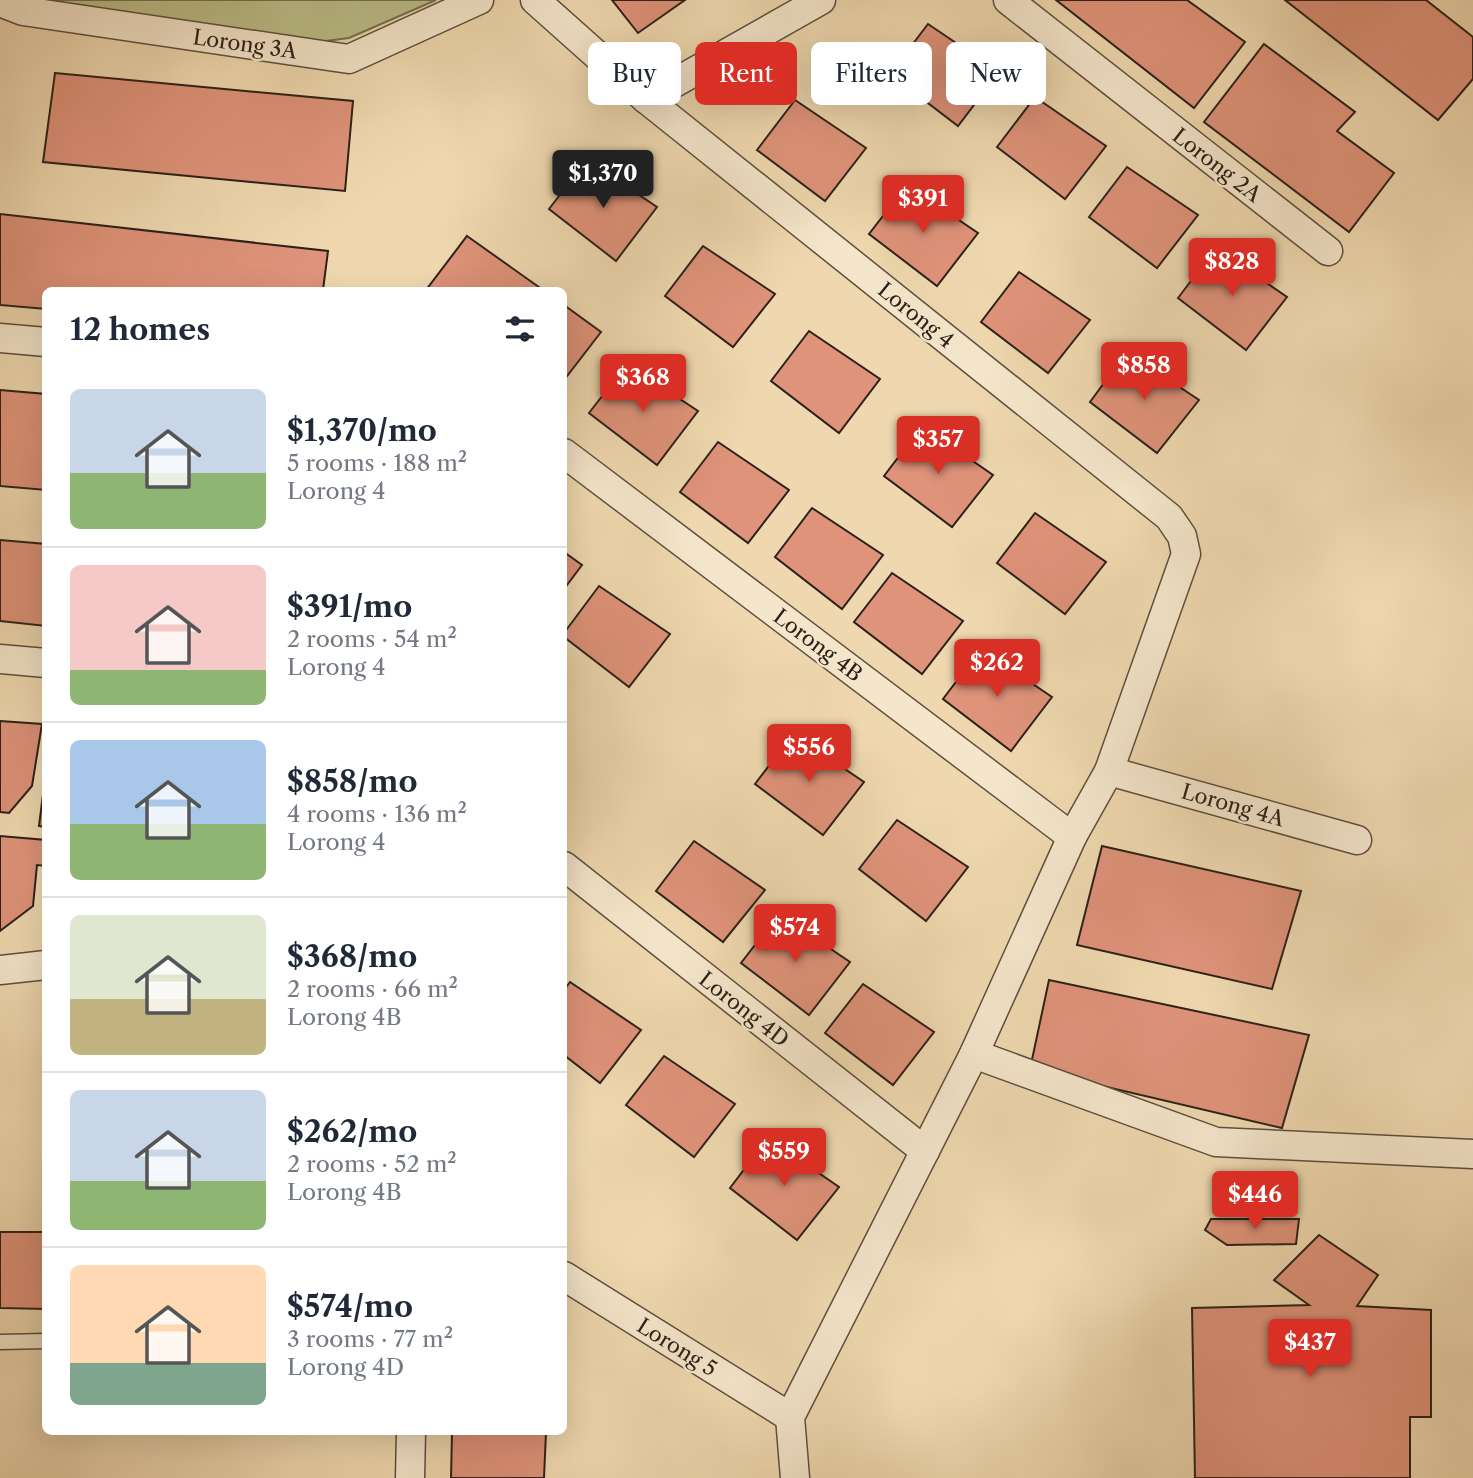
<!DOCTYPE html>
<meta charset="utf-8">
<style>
body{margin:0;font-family:"Libre Caslon Text",serif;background:#f2f2f3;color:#1f2937;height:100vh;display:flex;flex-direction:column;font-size:26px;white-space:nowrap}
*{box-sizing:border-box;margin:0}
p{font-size:23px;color:#747a83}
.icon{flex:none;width:38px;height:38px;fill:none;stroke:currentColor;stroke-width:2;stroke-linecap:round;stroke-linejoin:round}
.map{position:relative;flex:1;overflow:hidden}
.panel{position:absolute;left:42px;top:287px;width:525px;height:1148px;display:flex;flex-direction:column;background:#fff;border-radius:10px;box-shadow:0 7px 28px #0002}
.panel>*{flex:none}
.hud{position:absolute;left:588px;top:42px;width:665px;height:63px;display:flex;gap:14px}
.price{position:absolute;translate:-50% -60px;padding:0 16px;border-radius:7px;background:#d93025;color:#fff;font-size:23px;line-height:46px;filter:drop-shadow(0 2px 4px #0008)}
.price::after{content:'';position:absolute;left:50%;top:42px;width:21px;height:16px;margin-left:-10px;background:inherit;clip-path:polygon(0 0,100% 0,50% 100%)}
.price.current{background:#222;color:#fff}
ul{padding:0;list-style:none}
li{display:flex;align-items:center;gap:21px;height:175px;padding:0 28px}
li+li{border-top:2px solid #e0e1e3}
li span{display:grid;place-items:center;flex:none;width:196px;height:140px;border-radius:10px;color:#555}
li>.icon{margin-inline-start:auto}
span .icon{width:84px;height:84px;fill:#fffc;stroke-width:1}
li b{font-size:30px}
h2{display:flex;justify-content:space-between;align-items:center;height:84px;padding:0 28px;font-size:30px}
.chip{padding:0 24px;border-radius:10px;background:#fff;box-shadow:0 7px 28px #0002;font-size:24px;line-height:63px}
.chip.current{background:#d93025;color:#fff}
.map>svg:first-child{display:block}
.green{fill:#bbbe89;stroke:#747051;stroke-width:2}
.building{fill:#df937a;stroke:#2c2119;stroke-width:2}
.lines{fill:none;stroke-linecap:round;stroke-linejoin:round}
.lane-casing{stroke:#5d4f3e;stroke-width:17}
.street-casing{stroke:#5d4f3e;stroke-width:31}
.lane{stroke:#f5e6cb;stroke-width:14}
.street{stroke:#f5e6cb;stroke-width:28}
.labels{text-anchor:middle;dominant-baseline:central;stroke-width:5;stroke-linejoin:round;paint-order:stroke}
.street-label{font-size:21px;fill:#2c2119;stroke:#f5e6cb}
</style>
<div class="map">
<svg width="1473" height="1478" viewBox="0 0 1473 1478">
<rect width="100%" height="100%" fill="#efd8af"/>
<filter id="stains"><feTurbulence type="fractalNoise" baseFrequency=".00286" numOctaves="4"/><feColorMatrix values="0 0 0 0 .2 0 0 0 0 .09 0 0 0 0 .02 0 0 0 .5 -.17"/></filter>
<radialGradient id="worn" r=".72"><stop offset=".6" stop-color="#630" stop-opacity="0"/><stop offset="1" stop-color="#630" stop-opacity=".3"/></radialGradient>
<path class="green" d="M21,0H436L349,38L318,42Z"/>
<g class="building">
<path d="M612,0H685L638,33Z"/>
<path d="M1056,0H1187L1245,42L1194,108Z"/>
<path d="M1285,0H1426L1473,37V79L1438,120Z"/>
<path d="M928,24L999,72L958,126L890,74Z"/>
<path d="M1264,44L1355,112L1337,131L1394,173L1349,232L1204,122Z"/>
<path d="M55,73L353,101L345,191L43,162Z"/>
<path d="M1035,97L1106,146L1065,199L997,147Z"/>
<path d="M795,100L866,148L825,201L757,150Z"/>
<path d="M587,160L657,207L616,261L549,209Z"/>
<path d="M1127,167L1198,215L1157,268L1089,217Z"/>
<path d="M907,185L978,233L937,286L869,234Z"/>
<path d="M0,214L328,251L323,290H46V309L0,305Z"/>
<path d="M467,236L543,290H426Z"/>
<path d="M703,246L775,294L733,347L665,296Z"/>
<path d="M1216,248L1287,297L1246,350L1178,298Z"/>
<path d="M1019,272L1090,320L1048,373L981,322Z"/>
<path d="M564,305L601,332L564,380Z"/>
<path d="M809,331L880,379L839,433L771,381Z"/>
<path d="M1127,352L1199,400L1157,453L1090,402Z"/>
<path d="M627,364L698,411L657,465L589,413Z"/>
<path d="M0,390L46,394V490L0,486Z"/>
<path d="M922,426L993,475L952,527L884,476Z"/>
<path d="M718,442L789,490L748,543L680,492Z"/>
<path d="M812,508L883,555L842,609L775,557Z"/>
<path d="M1035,513L1106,562L1065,614L997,563Z"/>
<path d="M0,540L46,544V626L0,621Z"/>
<path d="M564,552L582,565L564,589Z"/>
<path d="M892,573L963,621L922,674L854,622Z"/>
<path d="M599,586L670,634L629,687L564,637V633Z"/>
<path d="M981,649L1052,697L1011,751L943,699Z"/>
<path d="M0,721L42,724L32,786L9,813L0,812Z"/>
<path d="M793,734L864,782L823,835L755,784Z"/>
<path d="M46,771V827L39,826Z"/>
<path d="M897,820L968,867L926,921L859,869Z"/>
<path d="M0,836L46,840V866L37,865L33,906L0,931Z"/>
<path d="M694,841L765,890L723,942L656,891Z"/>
<path d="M1102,846L1301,891L1272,989L1077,945Z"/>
<path d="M779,914L850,962L809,1015L741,963Z"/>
<path d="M1049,980L1309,1035L1282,1128L1030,1069Z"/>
<path d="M570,982L641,1030L600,1083L564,1055V990Z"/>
<path d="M863,984L934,1032L893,1085L825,1033Z"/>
<path d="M664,1056L735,1104L694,1157L626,1105Z"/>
<path d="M768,1138L839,1187L797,1240L730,1188Z"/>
<path d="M1211,1219H1299L1296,1244L1227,1245L1205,1230Z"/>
<path d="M0,1232H46V1309L0,1308Z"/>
<path d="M1319,1235L1378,1275L1357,1306L1431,1310V1417H1410V1478H1195L1192,1308L1309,1305L1274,1280Z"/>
<path d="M452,1432H546L544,1478H451Z"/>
</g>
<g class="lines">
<defs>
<path id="lane" d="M0,1342L46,1341"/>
<g id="street">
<path d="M535,0L646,99L1169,517L1182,536L1186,554L1109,771L1072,837L974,1054L790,1417L795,1478"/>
<path d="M1008,0L1328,251"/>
<path d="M0,2L23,11L349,59L479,0"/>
<path d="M646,99L821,0"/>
<path d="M0,338L46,342"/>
<path d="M564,453L1072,837"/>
<path d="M0,659L46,663"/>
<path d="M1109,771L1357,840"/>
<path d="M564,866L925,1151"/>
<path d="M0,970L46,965"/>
<path d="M974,1054L1216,1142L1473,1154"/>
<path d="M564,1276L790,1417"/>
<path d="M410,1478L411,1432"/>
</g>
</defs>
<use href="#lane" class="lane-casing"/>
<use href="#street" class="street-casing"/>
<use href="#lane" class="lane"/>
<use href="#street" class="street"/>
</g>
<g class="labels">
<g class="street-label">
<text transform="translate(245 44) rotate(8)">Lorong 3A</text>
<text transform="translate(1217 165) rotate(38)">Lorong 2A</text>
<text transform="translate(916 315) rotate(39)">Lorong 4</text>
<text transform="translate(818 645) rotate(37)">Lorong 4B</text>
<text transform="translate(1233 805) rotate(16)">Lorong 4A</text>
<text transform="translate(744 1009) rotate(38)">Lorong 4D</text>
<text transform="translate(677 1347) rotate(32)">Lorong 5</text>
</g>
</g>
<rect width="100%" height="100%" filter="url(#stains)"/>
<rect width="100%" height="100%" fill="url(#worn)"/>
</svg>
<b class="price current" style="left:603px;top:210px">$1,370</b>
<b class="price" style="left:923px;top:235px">$391</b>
<b class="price" style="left:1232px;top:298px">$828</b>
<b class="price" style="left:1144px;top:402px">$858</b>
<b class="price" style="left:643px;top:414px">$368</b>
<b class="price" style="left:938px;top:476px">$357</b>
<b class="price" style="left:997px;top:699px">$262</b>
<b class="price" style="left:809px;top:784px">$556</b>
<b class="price" style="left:795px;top:964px">$574</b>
<b class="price" style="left:784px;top:1188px">$559</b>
<b class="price" style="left:1255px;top:1231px">$446</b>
<b class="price" style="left:1310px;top:1379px">$437</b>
<div class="hud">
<a class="chip">Buy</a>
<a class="chip current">Rent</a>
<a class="chip">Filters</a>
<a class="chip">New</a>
</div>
<section class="panel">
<h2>12 homes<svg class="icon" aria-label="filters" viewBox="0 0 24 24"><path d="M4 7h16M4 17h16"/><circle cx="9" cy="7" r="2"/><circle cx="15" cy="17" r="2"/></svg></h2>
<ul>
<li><span style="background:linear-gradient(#c9d6e8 60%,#8fb573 0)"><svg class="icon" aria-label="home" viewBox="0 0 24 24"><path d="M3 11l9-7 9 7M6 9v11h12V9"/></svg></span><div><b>$1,370/mo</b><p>5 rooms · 188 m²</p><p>Lorong 4</p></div></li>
<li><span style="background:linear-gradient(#f6c9c9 75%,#8fb573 0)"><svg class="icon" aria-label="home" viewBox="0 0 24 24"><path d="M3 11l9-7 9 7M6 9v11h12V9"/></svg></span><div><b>$391/mo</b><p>2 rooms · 54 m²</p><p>Lorong 4</p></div></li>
<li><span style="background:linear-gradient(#a9c7e8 60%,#8fb573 0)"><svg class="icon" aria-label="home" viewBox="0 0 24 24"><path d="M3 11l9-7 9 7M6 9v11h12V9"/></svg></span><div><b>$858/mo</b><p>4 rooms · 136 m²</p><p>Lorong 4</p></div></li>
<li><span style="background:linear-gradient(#dfe7d0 60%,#c2b280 0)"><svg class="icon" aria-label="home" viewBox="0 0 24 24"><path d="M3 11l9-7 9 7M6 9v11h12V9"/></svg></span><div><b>$368/mo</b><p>2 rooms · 66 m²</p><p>Lorong 4B</p></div></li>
<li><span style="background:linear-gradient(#c9d6e8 65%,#8fb573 0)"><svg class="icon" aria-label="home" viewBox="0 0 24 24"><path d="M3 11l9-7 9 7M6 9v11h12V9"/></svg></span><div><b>$262/mo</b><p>2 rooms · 52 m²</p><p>Lorong 4B</p></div></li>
<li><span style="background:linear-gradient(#ffd9b3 70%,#7fa58c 0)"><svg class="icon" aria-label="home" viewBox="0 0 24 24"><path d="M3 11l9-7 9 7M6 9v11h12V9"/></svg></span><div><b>$574/mo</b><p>3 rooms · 77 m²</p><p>Lorong 4D</p></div></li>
</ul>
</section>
</div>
